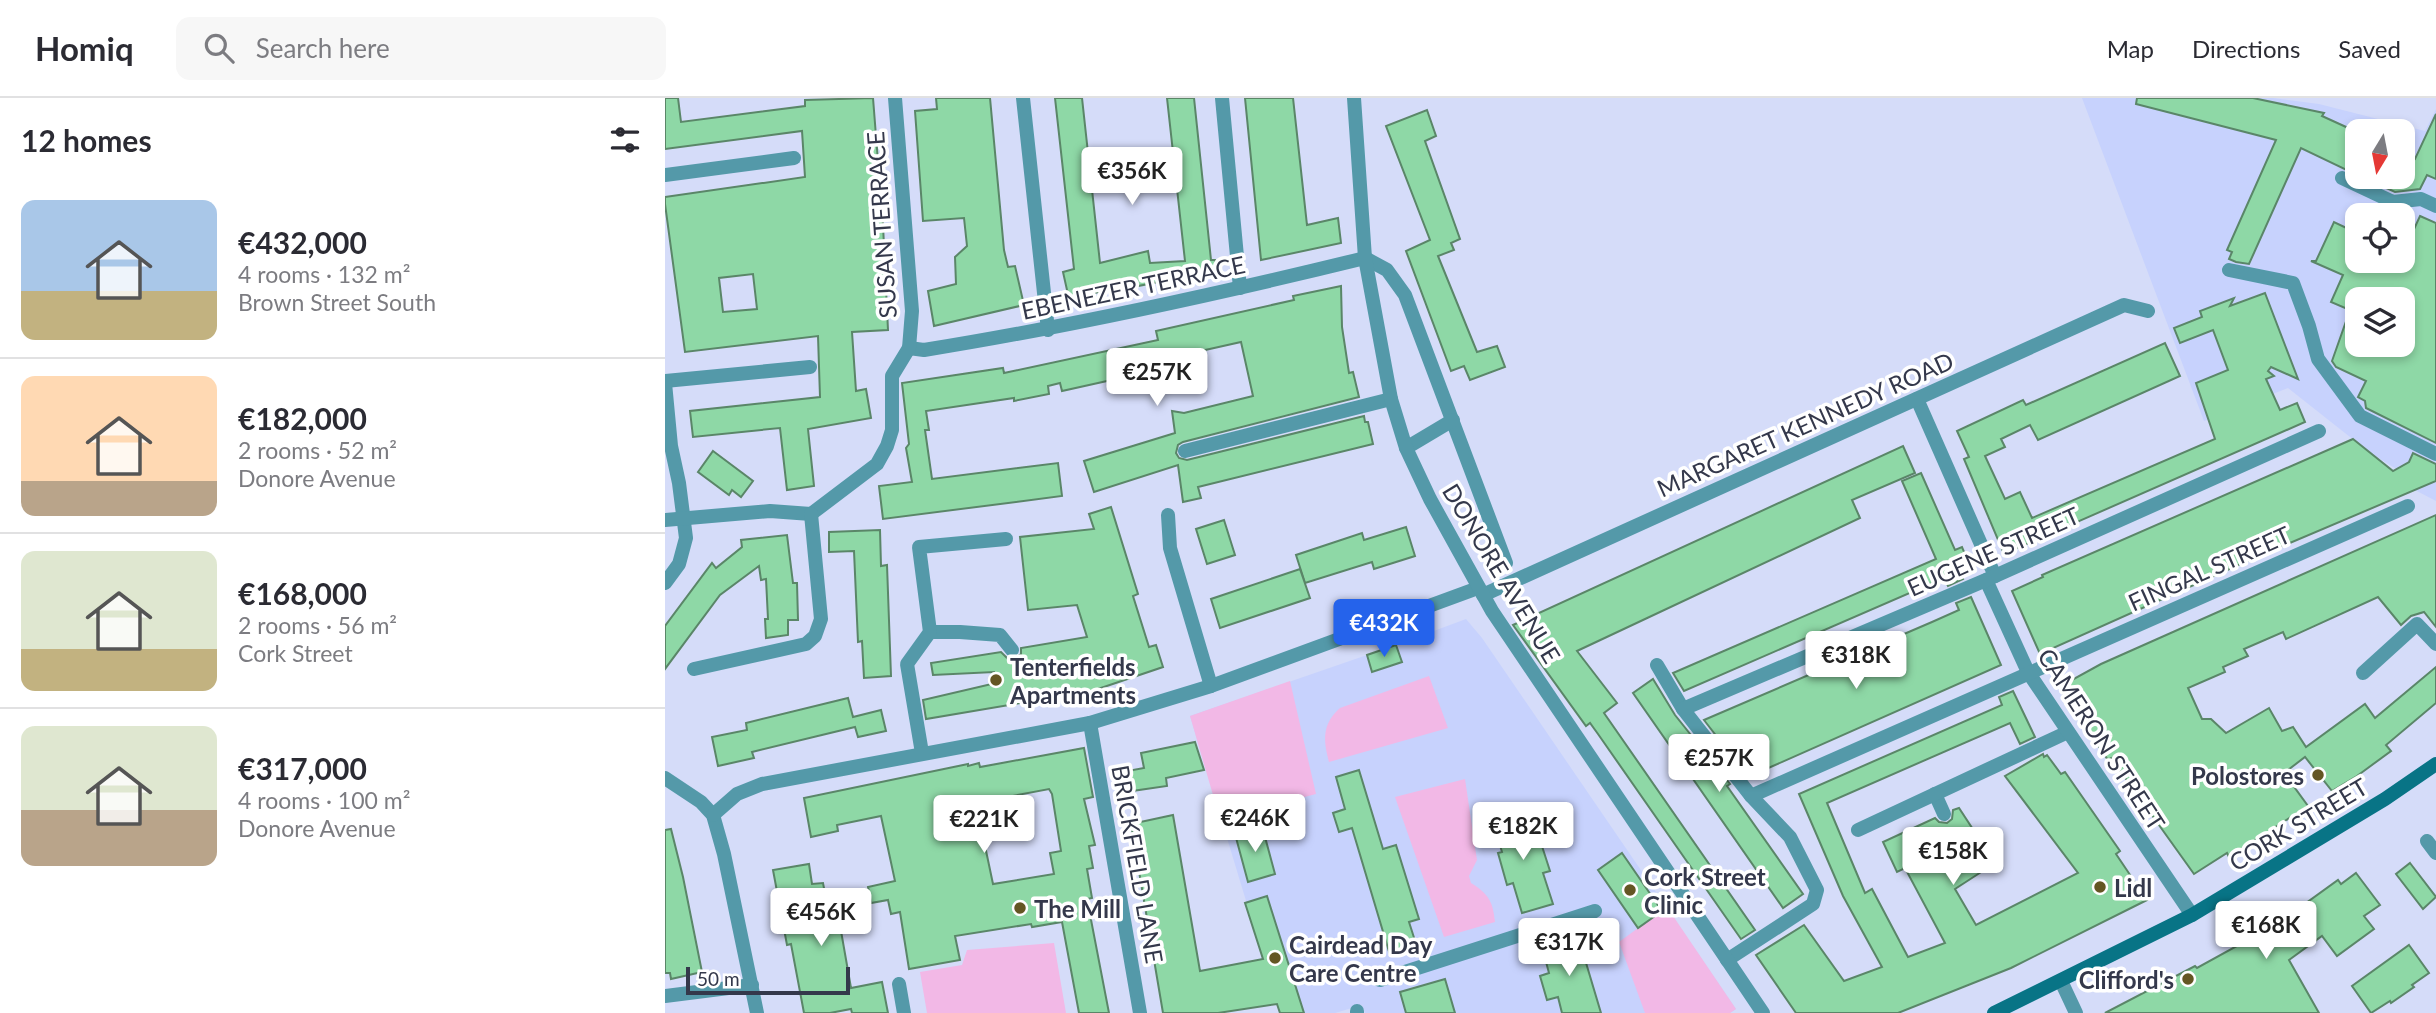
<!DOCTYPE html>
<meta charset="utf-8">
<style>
body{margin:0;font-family:Lato,sans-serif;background:#f7f7f7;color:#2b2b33;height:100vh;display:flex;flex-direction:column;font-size:26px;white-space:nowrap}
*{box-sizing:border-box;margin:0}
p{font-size:23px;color:#7c7c81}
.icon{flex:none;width:38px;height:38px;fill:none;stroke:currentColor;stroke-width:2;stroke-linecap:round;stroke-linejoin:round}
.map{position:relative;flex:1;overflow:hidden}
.details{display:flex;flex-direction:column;background:#fff;width:665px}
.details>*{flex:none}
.needle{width:46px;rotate:190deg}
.fabs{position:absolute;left:1680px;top:21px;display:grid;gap:14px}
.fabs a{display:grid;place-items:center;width:70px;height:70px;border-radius:14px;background:#fff;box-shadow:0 4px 10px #0003;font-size:35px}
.scale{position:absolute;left:21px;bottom:18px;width:164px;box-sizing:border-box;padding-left:7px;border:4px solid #34384b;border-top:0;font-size:19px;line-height:24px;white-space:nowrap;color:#34384b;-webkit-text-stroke:5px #fff;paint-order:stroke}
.price{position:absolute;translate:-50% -60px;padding:0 16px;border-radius:7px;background:#fff;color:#222;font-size:23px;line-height:46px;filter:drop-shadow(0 2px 4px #0008)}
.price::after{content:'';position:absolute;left:50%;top:42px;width:21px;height:16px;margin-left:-10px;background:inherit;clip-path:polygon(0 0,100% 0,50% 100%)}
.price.selected{background:#2563eb;color:#fff}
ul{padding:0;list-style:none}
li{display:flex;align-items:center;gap:21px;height:175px;padding:0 21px}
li+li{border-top:2px solid #e1e1e2}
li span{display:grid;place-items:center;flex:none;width:196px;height:140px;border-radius:14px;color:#555}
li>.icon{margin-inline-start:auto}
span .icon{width:84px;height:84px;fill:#fffc;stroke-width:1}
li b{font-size:30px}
h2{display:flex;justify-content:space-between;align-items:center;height:84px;padding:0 21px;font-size:30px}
header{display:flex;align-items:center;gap:42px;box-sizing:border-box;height:98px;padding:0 35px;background:#fff;border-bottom:2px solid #e1e1e2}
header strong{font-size:33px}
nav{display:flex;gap:38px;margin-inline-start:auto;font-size:24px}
.search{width:490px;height:63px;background:#f7f7f7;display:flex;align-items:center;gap:18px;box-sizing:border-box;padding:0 24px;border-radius:14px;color:#7c7c81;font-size:26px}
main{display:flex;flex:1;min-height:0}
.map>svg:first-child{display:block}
.built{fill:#c7d2fd;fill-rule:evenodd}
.green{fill:#f2b8e6}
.building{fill:#8ed8a6;stroke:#5a8668;stroke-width:2;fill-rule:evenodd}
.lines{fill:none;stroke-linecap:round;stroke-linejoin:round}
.service{stroke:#5499a9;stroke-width:14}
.minor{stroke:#5499a9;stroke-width:14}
.tertiary{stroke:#5499a9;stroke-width:14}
.secondary{stroke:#087486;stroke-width:14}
.poi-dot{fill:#645623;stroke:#fff;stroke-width:2.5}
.labels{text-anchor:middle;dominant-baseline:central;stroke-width:7;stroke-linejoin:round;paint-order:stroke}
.street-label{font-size:24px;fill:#34384b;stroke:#fff}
.poi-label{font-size:24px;font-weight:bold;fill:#34384b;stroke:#fff;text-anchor:start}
</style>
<header>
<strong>Homiq</strong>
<div class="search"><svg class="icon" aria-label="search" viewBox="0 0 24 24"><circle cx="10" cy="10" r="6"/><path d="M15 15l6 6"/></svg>Search here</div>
<nav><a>Map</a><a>Directions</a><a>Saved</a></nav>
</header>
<main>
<section class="details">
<h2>12 homes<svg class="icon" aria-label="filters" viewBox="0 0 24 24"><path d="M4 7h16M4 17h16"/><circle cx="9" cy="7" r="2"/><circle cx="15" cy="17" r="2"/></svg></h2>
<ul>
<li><span style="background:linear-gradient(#a9c7e8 65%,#c2b280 0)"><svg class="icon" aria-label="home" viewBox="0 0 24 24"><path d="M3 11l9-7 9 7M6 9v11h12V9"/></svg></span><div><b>€432,000</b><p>4 rooms · 132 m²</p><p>Brown Street South</p></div></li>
<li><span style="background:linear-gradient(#ffd9b3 75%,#b9a48a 0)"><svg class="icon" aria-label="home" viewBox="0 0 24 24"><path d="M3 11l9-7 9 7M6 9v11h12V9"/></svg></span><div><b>€182,000</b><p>2 rooms · 52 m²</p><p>Donore Avenue</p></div></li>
<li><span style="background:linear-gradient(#dfe7d0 70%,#c2b280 0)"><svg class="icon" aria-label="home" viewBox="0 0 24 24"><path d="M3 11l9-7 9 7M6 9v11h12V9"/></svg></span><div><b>€168,000</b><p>2 rooms · 56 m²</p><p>Cork Street</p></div></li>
<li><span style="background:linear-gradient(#dfe7d0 60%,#b9a48a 0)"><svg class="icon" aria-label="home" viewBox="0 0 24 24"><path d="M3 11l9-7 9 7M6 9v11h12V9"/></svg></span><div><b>€317,000</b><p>4 rooms · 100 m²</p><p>Donore Avenue</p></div></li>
</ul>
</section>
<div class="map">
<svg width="1771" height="915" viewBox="0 0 1771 915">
<rect width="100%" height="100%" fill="#d5dcf9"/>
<g class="built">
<path d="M1417,0H1608L1654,6L1760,33L1771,11V403L1748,391L1736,374L1704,354L1623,290L1539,323ZM1692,33H1738V79H1692ZM1692,117H1738V163H1692ZM1692,201H1738V247H1692Z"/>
<path d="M801,521L817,540L1071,911L1065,915H700L697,907L670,915H615L525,618L731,547Z"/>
</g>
<g class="green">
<path d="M764,578L783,630L664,664C658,642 657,626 675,610Z"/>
<path d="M625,583L651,696L555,721L525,618Z"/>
<path d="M800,681L812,762L804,778L806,785C824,796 828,804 830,824L779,839L730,699Z"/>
<path d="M1002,809L1071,911L1065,915H980L954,844Z"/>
<path d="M389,845L401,915H262L255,874L297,867L302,852Z"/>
</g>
<g class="building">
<path d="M0,0H13L16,24L140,8V2L208,0L218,127L223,232L187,234L191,293L201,291L206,320L143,331L149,388L122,392L115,330L28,339L25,313L155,299L153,238L20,254L0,106V99L140,79L137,33L0,51ZM88,176L92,211L58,214L54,180Z"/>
<path d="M271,0H325L339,152L343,169L350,168L359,207L269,228L263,193L291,186L290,159L302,148L299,120L258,123L250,13L272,11Z"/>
<path d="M390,0H417L435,165L483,153L485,165L520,163L502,0H529L546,162H550L551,173L473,188L472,185L404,201L398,174L409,171Z"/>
<path d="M580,0H628L642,127L673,120L676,145L596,162Z"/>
<path d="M1472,0H1588L1659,15L1657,18L1692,34V77L1636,50L1584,166L1571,164L1564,161L1567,154L1562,152L1611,42L1471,6Z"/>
<path d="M762,12L771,38L760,43L795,141L786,145L789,152L773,158L812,254L832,248L840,269L805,282L799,268L786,273L741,153L765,142L721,28Z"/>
<path d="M1771,16V81L1762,77L1755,91L1730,94L1697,79H1738V55L1750,61Z"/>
<path d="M1755,118L1771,125V345L1701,310L1700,303L1693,299L1701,283L1671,269L1667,263L1685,212L1666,204L1678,177L1646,163H1651L1669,124L1692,135V163H1738V155ZM1692,201H1738V247H1692Z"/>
<path d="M676,188L677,229L684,275L688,274L694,299L518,344L513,347L511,355L514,360L522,362L699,318L700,324H703L708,346L533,389L536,400L518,404L513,367L429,394L419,363L510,335L507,313L519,315L588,298L576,244L491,263L493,272L451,281L397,293L395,285L383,288L384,296L349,303V300L261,313L264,332H260L267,381L393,365L397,398L218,421L214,388L247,384L241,350L244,346L237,285L338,270L339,275L493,242L491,233L629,202L628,198Z"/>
<path d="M1600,195L1633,281L1606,269L1603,273L1609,278L1601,281L1615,312L1632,305L1640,324L1339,456L1299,361L1304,359L1292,333L1358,302L1361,307L1500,245L1515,278L1373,342L1365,327L1336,341L1340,349L1320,358L1340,401L1355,394L1367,420L1550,341L1531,285L1563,272L1548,232L1515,245L1509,230L1537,219L1535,213L1569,200L1565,208Z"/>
<path d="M1688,341L1728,373L1744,364L1748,355L1771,366V383L1580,464L1375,556L1347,493L1378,479L1377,477Z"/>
<path d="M1238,348L1250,375L1187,402L1195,420L912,553L952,605L939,615L1090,832L1076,841L933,636L925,625L921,628L848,527Z"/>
<path d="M48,353L88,383L76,399L67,392L64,397L33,374Z"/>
<path d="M1256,375L1290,452L1297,449L1305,468L1294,473L1298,481L1283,488L1279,480L1019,593L1008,575L1271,461L1237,383Z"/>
<path d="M446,409L473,496L468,498L484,549L491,547L498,569L427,593L261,621L258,602L331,585L329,574L268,577L266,565L336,554L343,561H349L356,556V550L422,539L412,507L363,512L355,439L429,431L424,416Z"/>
<path d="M1771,417V529L1759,514L1746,518L1736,527L1713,499L1621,541L1618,534L1579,551L1583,558L1558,569L1560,574L1523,590L1537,621H1546L1561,635L1604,610L1617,633L1628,629L1641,649L1700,606L1710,620L1771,569V605L1721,647L1726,653L1692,678L1667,693L1640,659L1619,675L1643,708L1564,759L1562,755L1529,776L1446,660L1443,662L1394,589L1436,566Z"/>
<path d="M559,422L570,457L542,466L531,431Z"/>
<path d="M741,429L750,458L709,471L707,464L640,485L631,457L697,435L699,442Z"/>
<path d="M215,432L216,468L222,467L226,578L199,580L197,543L193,544L189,453L164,454V434Z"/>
<path d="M122,437L128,485H132L133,522H123V537L101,540L100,521H103L101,481L96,482L94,468L55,497L0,571V528L47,465L51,470L77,449L76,442Z"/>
<path d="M635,471L645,500L555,530L546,501Z"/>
<path d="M1306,499L1336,567L1083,679L1039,622L1267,524L1294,512L1291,505Z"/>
<path d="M731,547L737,564L707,574L702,557Z"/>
<path d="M988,581L1010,617L1065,686L1062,688L1138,796L1118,810L968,595Z"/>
<path d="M1348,593L1370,639L1355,646L1345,625L1162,705L1200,795L1207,791L1243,859L1280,845L1240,770L1232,774L1218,744L1270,720L1274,724L1282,725L1287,721L1288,712L1294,710L1330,765L1290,791L1311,827L1413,775L1340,678L1378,656L1379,659L1382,657L1396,676L1400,674L1455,753L1451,756L1482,802L1346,870L1233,915H1131L1091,857L1139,827L1179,883L1217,869L1178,798L1134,696L1337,607L1334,599Z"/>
<path d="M183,600L188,619L216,612L221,633L193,639L190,629L87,654L89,660L53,668L47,639L82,632L81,625Z"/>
<path d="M530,644L539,672L501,680L502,688L460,694L457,674L479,670L476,655Z"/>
<path d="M419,650L428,699L419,701L430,747L424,748L428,770L422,771L427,800L422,801L444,915H414L397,824L367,829L366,826L290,838L295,862L244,871L235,814L226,816L223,802L206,805L203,789L230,783L216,718L172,727L173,733L146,739L139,700L303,666V668L314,665L315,669ZM384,691L387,696L396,753L385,755L389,776L328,786L311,705Z"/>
<path d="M694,672L718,751L731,747L754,821L744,824L752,849L725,857L687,730L674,734L668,715L680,711L671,679Z"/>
<path d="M859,714L868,744L875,742L885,773L878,775L888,806L857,815L848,785L842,787L833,755L837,754L828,724Z"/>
<path d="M508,717L535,873L598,861L580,805L602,798L639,915H615L612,906L553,915H498L466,726Z"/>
<path d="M597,728L610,776L583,784L570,736Z"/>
<path d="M6,731L18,779L37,874L6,881L5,875H0V732Z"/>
<path d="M957,755L997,813L973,830L933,772Z"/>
<path d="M1745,765L1771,799L1758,811L1731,776Z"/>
<path d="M144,766L147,786L158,785L164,816L185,812L189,830L176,833L186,890L217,884L223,915H187L186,911L165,915H139L126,846L122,847L108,772Z"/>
<path d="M1691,775L1715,807L1699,818L1709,831L1672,858L1657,838L1624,862L1654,915H1440L1530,868L1532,870L1612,826L1673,782L1676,786Z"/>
<path d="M913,838L936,915H897L893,899L882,902L875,878L884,875L877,849Z"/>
<path d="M1744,847L1764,875L1747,887L1749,889L1726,905L1725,903L1706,915L1687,888Z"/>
<path d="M780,881L790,915H741L735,894Z"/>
</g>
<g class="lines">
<g class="service">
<path d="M1677,80L1728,104L1756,101L1771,108"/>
<path d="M1564,172L1628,185L1644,228L1653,261L1695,318L1771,356"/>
<path d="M265,534H295L335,537L347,552"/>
<path d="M1698,575L1752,526L1771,546"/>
<path d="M257,655L242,566L265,534L254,449L341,441"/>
<path d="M1270,696L1279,716"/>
<path d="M1193,732L1403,634"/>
<path d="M715,882L930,813"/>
<path d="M234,886L239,915"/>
<path d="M692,913V915"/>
</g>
<g class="minor">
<path d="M358,0L383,232"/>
<path d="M557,0L575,190"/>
<path d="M0,77L129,60"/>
<path d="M244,250L259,252C408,228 553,196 700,160L722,172L740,197L841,465"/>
<path d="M0,283L145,269"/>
<path d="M0,285L6,348L14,385L21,440L14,466L0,485"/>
<path d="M1252,301L1330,478"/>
<path d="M741,350L788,322"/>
<path d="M520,353L726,301"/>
<path d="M146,416L212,366L222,348L227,332V278L244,250L247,213L230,0"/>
<path d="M503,417L505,450L546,588"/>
<path d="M0,422L105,413L146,416"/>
<path d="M1321,482L1363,574L1527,817"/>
<path d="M818,497L1459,207L1483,213"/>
<path d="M992,567L1018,611L1086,698L1125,739L1152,792L1148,806L1062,862"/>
<path d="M29,571L141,546L150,538L156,521L146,416"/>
<path d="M1018,611L1321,482L1654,333"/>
<path d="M425,625L475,915"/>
<path d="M0,680L36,704L48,717L59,756L92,915"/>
<path d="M1086,698L1743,408"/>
<path d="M48,717L72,696L97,686L425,625L546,588L813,490"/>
<path d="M1762,743L1771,755"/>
<path d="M1396,883L1411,915"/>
<path d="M0,898L87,887"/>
</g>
<path class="tertiary" d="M689,0L700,160L726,301L741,350L765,401L827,513L1098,915"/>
<path class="secondary" d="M1329,915L1527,817L1720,701L1771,666"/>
</g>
<g class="poi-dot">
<circle cx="331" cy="582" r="7"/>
<circle cx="1653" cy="677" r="7"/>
<circle cx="1435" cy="789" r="7"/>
<circle cx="965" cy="792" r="7"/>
<circle cx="355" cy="810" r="7"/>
<circle cx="610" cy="860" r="7"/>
<circle cx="1523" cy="881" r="7"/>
</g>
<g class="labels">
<g class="street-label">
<text transform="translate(216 127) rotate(-94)">SUSAN TERRACE</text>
<text transform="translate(468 189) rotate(-12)">EBENEZER TERRACE</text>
<text transform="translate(1140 326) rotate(-24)">MARGARET KENNEDY ROAD</text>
<text transform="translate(1328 453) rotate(-24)">EUGENE STREET</text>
<text transform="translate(1544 470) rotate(-24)">FINGAL STREET</text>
<text transform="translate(837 475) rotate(59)">DONORE AVENUE</text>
<text transform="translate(1437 641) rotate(57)">CAMERON STREET</text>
<text transform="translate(1633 726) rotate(-31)">CORK STREET</text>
<text transform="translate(473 766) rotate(80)">BRICKFIELD LANE</text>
</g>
<g class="poi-label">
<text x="345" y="568">Tenterfields<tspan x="345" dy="28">Apartments</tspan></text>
<text x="1639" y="677" text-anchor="end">Polostores</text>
<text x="979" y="778">Cork Street<tspan x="979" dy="28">Clinic</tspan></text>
<text x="1449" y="789">Lidl</text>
<text x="369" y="810">The Mill</text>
<text x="624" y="846">Cairdead Day<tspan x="624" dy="28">Care Centre</tspan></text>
<text x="1509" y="881" text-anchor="end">Clifford's</text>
</g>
</g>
</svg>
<div class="fabs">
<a><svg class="needle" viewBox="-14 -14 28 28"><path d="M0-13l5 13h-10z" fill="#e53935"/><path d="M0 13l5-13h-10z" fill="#7c7c81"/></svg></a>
<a><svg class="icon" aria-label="locate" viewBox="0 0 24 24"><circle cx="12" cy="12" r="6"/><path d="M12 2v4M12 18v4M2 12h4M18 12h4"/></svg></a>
<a><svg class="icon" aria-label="layers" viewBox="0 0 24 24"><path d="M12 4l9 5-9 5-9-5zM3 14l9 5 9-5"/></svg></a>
</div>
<div class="scale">50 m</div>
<b class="price" style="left:467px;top:109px">€356K</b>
<b class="price" style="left:492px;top:310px">€257K</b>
<b class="price selected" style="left:719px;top:561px">€432K</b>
<b class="price" style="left:1191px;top:593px">€318K</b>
<b class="price" style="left:1054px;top:696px">€257K</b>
<b class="price" style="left:590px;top:756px">€246K</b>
<b class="price" style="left:319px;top:757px">€221K</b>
<b class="price" style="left:858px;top:764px">€182K</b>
<b class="price" style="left:1288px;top:789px">€158K</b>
<b class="price" style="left:156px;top:850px">€456K</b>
<b class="price" style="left:1601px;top:863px">€168K</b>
<b class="price" style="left:904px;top:880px">€317K</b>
</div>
</main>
